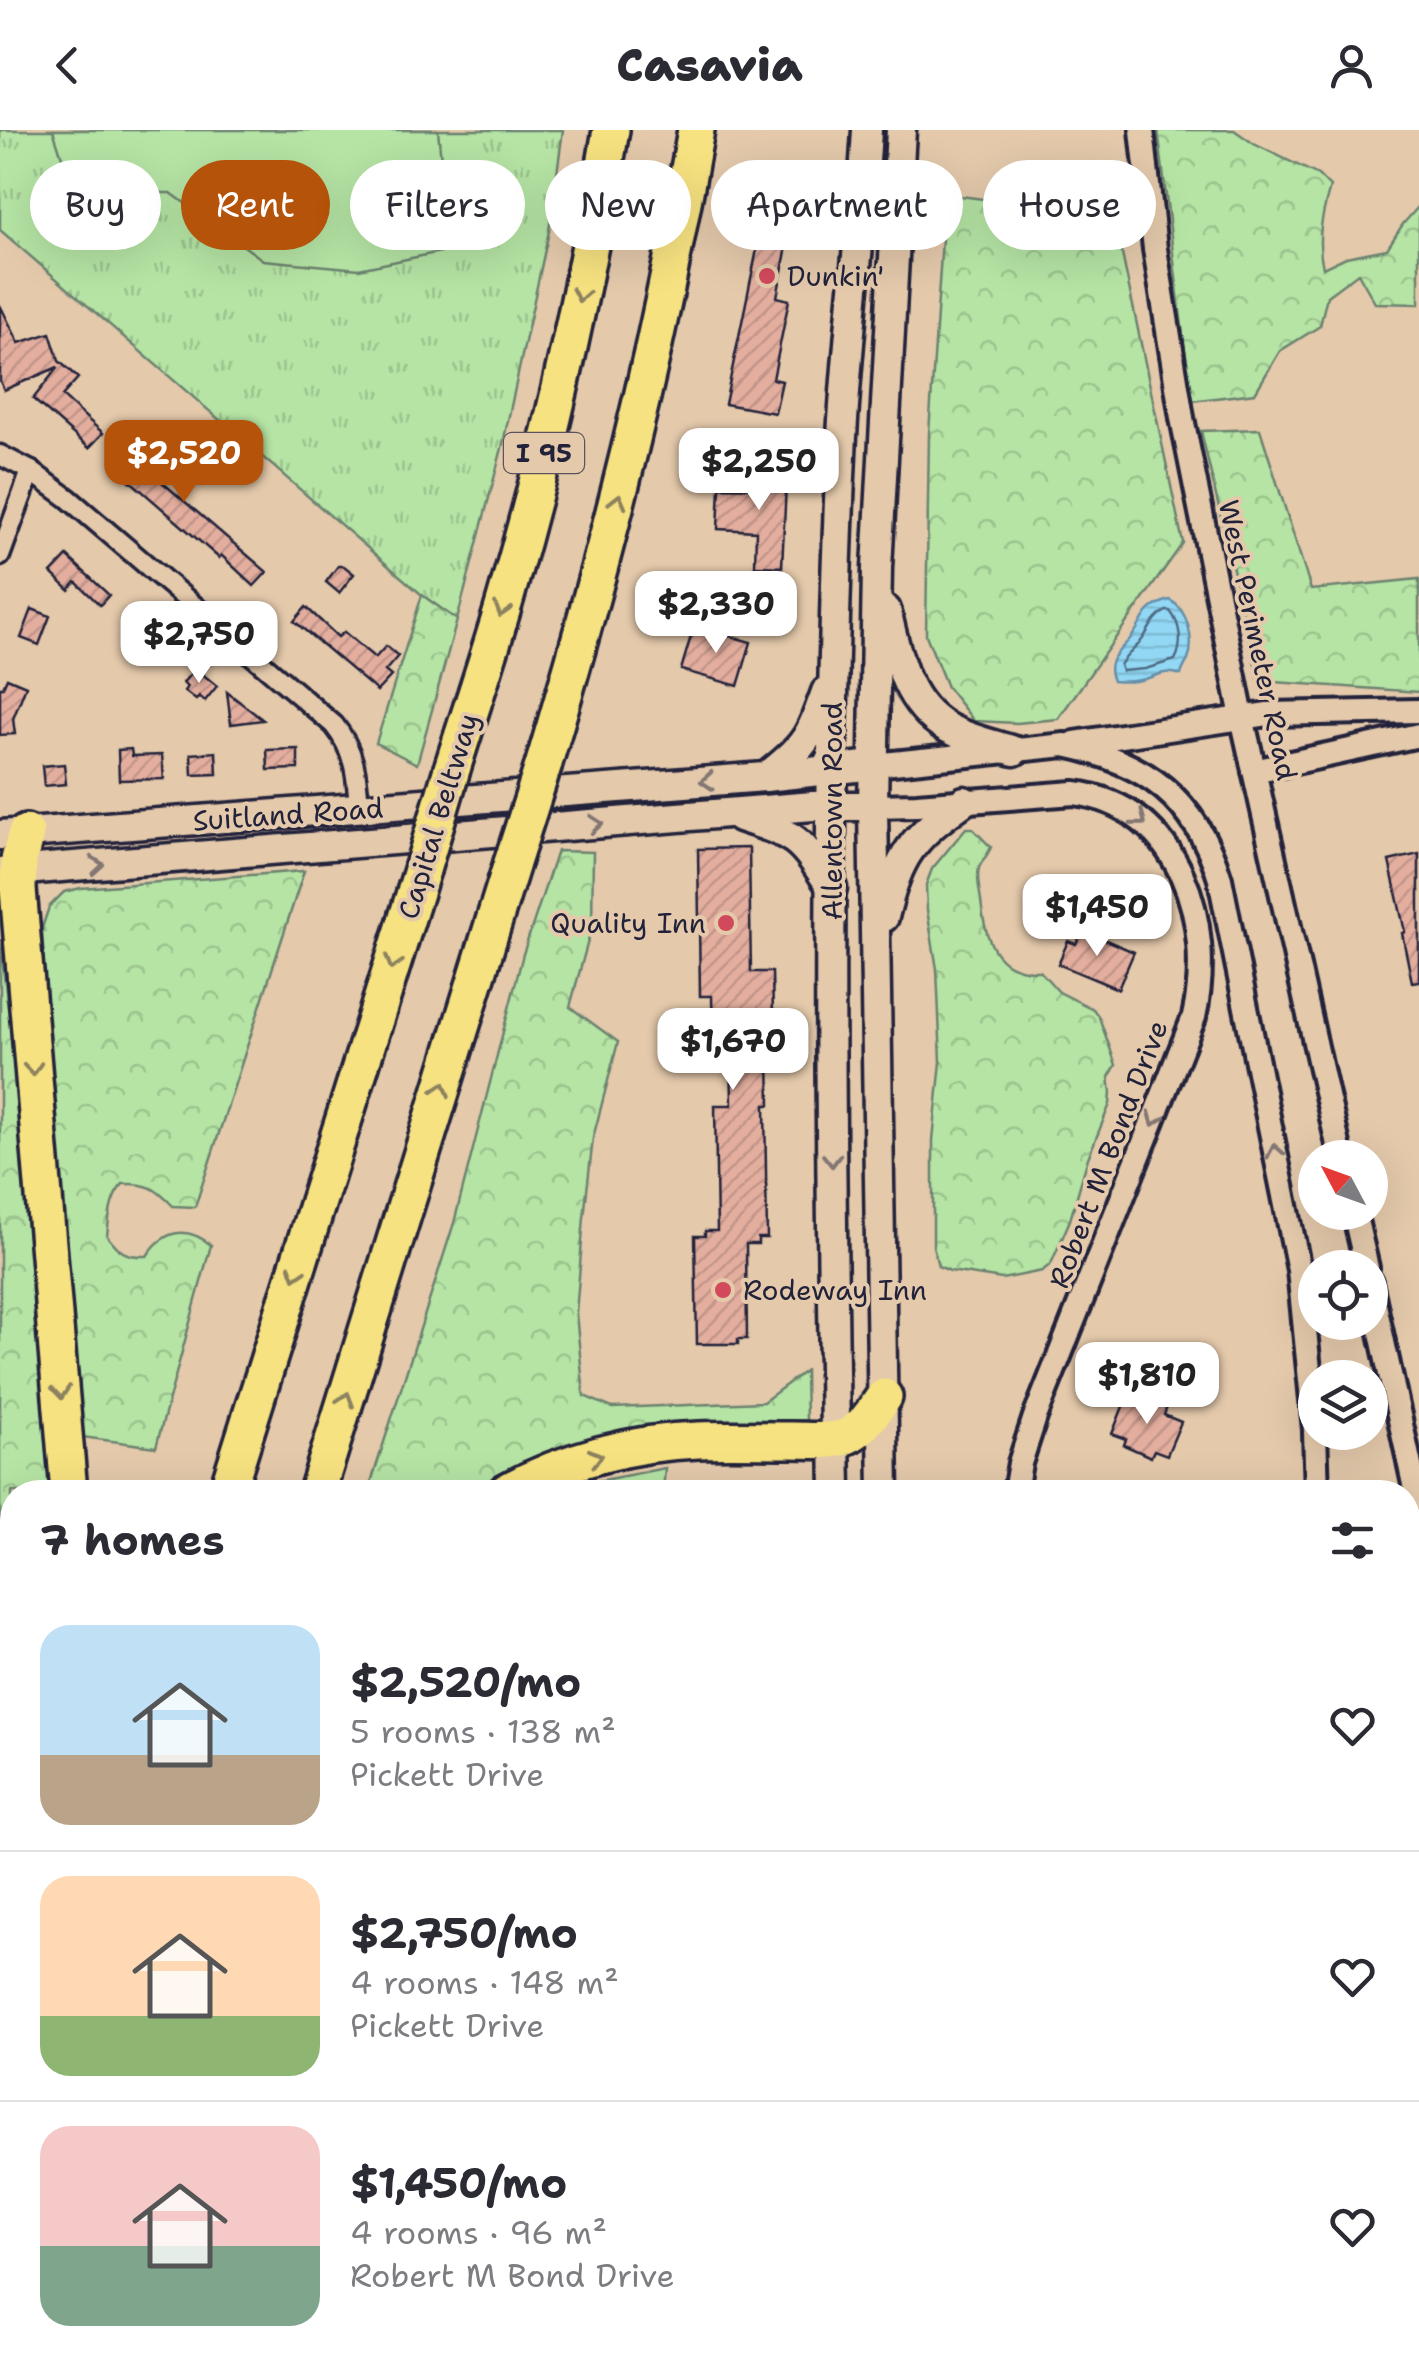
<!DOCTYPE html>
<meta charset="utf-8">
<style>
body{margin:0;font-family:"Shantell Sans",sans-serif;background:#f2f2f3;color:#2b2b33;height:100vh;display:flex;flex-direction:column;font-size:38px;white-space:nowrap}
*{box-sizing:border-box;margin:0}
p{font-size:32px;color:#7c7c81}
.icon{flex:none;width:55px;height:55px;fill:none;stroke:currentColor;stroke-width:2;stroke-linecap:round;stroke-linejoin:round}
.map{position:relative;flex:1;overflow:hidden}
.panel{position:absolute;left:0px;top:1350px;width:1420px;height:890px;display:flex;flex-direction:column;background:#fff;border-radius:40px 40px 0 0;box-shadow:0 10px 40px #0002}
.panel>*{flex:none}
.top-card{position:absolute;left:30px;top:30px;width:1360px;height:90px;display:flex;gap:20px}
.needle{width:65px;rotate:311deg}
.fabs{position:absolute;left:1298px;top:1010px;display:grid;gap:20px}
.fabs a{display:grid;place-items:center;width:90px;height:90px;border-radius:50%;background:#fff;box-shadow:0 10px 40px #0002;font-size:50px}
.price{position:absolute;translate:-50% -85px;padding:0 22px;border-radius:20px;background:#fff;color:#222;font-size:32px;line-height:65px;filter:drop-shadow(0 2px 5px #0008)}
.price::after{content:'';position:absolute;left:50%;top:60px;width:30px;height:22px;margin-left:-15px;background:inherit;clip-path:polygon(0 0,100% 0,50% 100%)}
.price.active{background:#b45309;color:#fff}
ul{padding:0;list-style:none}
li{display:flex;align-items:center;gap:30px;height:250px;padding:0 40px}
li+li{border-top:2px solid #e1e1e2}
li span{display:grid;place-items:center;flex:none;width:280px;height:200px;border-radius:30px;color:#555}
li>.icon{margin-inline-start:auto}
span .icon{width:120px;height:120px;fill:#fffc;stroke-width:1}
li b{font-size:42px}
h2{display:flex;justify-content:space-between;align-items:center;height:120px;padding:0 40px;font-size:42px}
.tag{padding:0 35px;border-radius:45px;background:#fff;box-shadow:0 10px 40px #0002;font-size:35px;line-height:90px}
.tag.active{background:#b45309;color:#fff}
header{display:flex;justify-content:space-between;align-items:center;height:130px;padding:0 40px;background:#fff;font-size:45px;font-weight:800}
.map>svg:first-child{display:block}
.built{fill:#dcbba3}
.grass{fill:url(#grass-tufts);stroke:#6c8370;stroke-width:2.5}
.forest{fill:url(#forest-crowns);stroke:#6c8370;stroke-width:2.5}
.pitch{fill:#b5e4a4;stroke:#6c8370;stroke-width:2.5}
.water{fill:url(#water-rules);stroke:#658faa;stroke-width:2.5}
.lines{fill:none;stroke-linecap:round;stroke-linejoin:round}
.shore{stroke:#4f6b85;stroke-width:2.5}
.building{fill:url(#building-hatch);stroke:#22223b;stroke-width:2.5}
.minor-casing{stroke:#22223b;stroke-width:25}
.tertiary-casing{stroke:#22223b;stroke-width:30}
.secondary-casing{stroke:#22223b;stroke-width:35}
.motorway-casing{stroke:#22223b;stroke-width:42}
.minor{stroke:#e4c9ab;stroke-width:18}
.tertiary{stroke:#e4c9ab;stroke-width:22}
.secondary{stroke:#e4c9ab;stroke-width:28}
.motorway{stroke:#f7e281;stroke-width:35}
.motorway-bridge-casing{stroke:#22223b;stroke-width:42;stroke-linecap:butt}
.motorway-bridge{stroke:#f7e281;stroke-width:35}
.oneway{stroke:#8c825e}
.oneway2{stroke:#837673}
.poi-dot{fill:#d1495b;stroke:#e4c9ab;stroke-width:4}
.labels{text-anchor:middle;dominant-baseline:central;stroke-width:8;stroke-linejoin:round;paint-order:stroke}
.shield{fill:#e4c9ab;stroke:#5c545d;stroke-width:2.5}
.shield-label{font-size:25px;font-weight:bold;fill:#22223b}
.poi-label{font-size:28px;fill:#22223b;stroke:#e4c9ab;text-anchor:start}
.street-label{font-size:28px;fill:#22223b;stroke:#e4c9ab}
</style>
<header><svg class="icon" aria-label="back" viewBox="0 0 24 24"><path d="M15 5l-7 7 7 7"/></svg>Casavia<svg class="icon" aria-label="person" viewBox="0 0 24 24"><circle cx="12" cy="8" r="4"/><path d="M4 21q1-7 8-7t8 7"/></svg></header>
<div class="map">
<svg width="1419" height="2240" viewBox="0 0 1419 2240">
<defs>
<pattern id="grass-tufts" width="24" height="20" patternUnits="userSpaceOnUse" patternTransform="scale(2.5)"><rect width="24" height="20" fill="#b5e4a4"/><path d="M3 7l-1-3M5 7V3M7 7l1-3M15 17l-1-3M17 17v-4M19 17l1-3" fill="none" stroke="#9bc38e"/></pattern>
<pattern id="forest-crowns" width="20" height="18" patternUnits="userSpaceOnUse" patternTransform="scale(2.5)"><rect width="20" height="18" fill="#b5e4a4"/><path d="M2 6a3 3 0 1 1 6 0M12 15a3 3 0 1 1 6 0" fill="none" stroke="#9bc38e"/></pattern>
<pattern id="water-rules" width="6" height="5" patternUnits="userSpaceOnUse" patternTransform="scale(2.5)"><rect width="6" height="5" fill="#92d8f4"/><path d="M0 2.5h6" fill="none" stroke="#7eb9d2"/></pattern>
<pattern id="building-hatch" width="6" height="6" patternUnits="userSpaceOnUse" patternTransform="scale(2.5)"><rect width="6" height="6" fill="#e3ae9e"/><path d="M-1 1l2-2M0 6l6-6M5 7l2-2" fill="none" stroke="#c29589"/></pattern>
</defs>
<rect width="100%" height="100%" fill="#e4c9ab"/>
<filter id="ink" filterUnits="userSpaceOnUse"><feTurbulence type="fractalNoise" baseFrequency=".01" numOctaves="2"/><feDisplacementMap in="SourceGraphic" scale="20" xChannelSelector="R" yChannelSelector="G"/><feConvolveMatrix kernelMatrix="1 2 1 2 8 2 1 2 1" color-interpolation-filters="sRGB"/></filter>
<g filter="url(#ink)">
<g class="built">
<path d="M770,1351L781,1362H671V1356Z"/>
<path d="M308,2228H826V2240H304Z"/>
</g>
<path class="grass" d="M0,0H563L549,101L502,318L457,490L422,465L0,100Z"/>
<g class="forest">
<path d="M1158,0H1234L1254,14L1318,45L1330,57C1322,85 1316,110 1323,138L1346,127L1387,119L1403,94L1419,76V174L1375,173L1358,143L1327,166L1320,196L1280,221L1255,263L1191,271Z"/>
<path d="M945,64L1114,86L1183,413L1058,589L1017,593L974,591L947,557L926,505L929,303Z"/>
<path d="M1260,299L1311,460L1419,449V562L1259,551L1201,301Z"/>
<path d="M422,465L457,490L417,634L376,613Z"/>
<path d="M966,698H972L991,717C988,725 981,732 979,738C976,748 980,761 981,771C985,808 994,843 1040,841L1059,862L1093,879L1099,887L1116,935L1109,947L1111,962L1110,974L1088,1028L1070,1090L1051,1134L1042,1141L1002,1149L950,1141L938,1136L933,1116V1010L941,932L937,839L927,780L926,755L932,739Z"/>
<path d="M557,721L593,722L592,796L570,877L618,912L593,1008L584,1087L576,1183L584,1266L612,1278L763,1272L805,1241L806,1290L727,1296L513,1344L487,1362H368L454,1093L523,824Z"/>
<path d="M304,741L195,1077L173,1076C156,1058 148,1053 123,1054C110,1067 109,1088 107,1106C119,1122 126,1127 147,1126C164,1100 186,1095 211,1115L156,1317L82,1307L46,881L42,798L49,777L64,762L81,758Z"/>
<path d="M0,814C24,996 40,1179 53,1362H12V1615L0,1604Z"/>
<path d="M665,1338L663,1362H571L593,1352Z"/>
<path d="M0,1701L12,1713V1847L0,1885Z"/>
<path d="M1419,1884V2234L1417,2240H1395L1366,2228H1408V1887Z"/>
<path d="M97,2228H298L294,2240H93Z"/>
<path d="M1188,2228H1268L1266,2240H1195Z"/>
</g>
<path class="pitch" d="M53,0H438L450,120L359,139L263,130L171,63H124L71,55Z"/>
<g class="water">
<path d="M1170,470C1188,480 1195,511 1188,530C1185,535 1182,540 1181,545C1167,540 1161,544 1148,548C1137,552 1124,552 1113,551C1104,531 1118,523 1130,509C1146,490 1141,478 1170,470Z"/>
<path d="M1408,1576L1419,1595V1866L1408,1870Z"/>
<path d="M0,1604L12,1615V1713L0,1701Z"/>
<path d="M1311,2228H1338L1365,2240H1291L1298,2233Z"/>
</g>
<g class="lines">
<path class="shore" d="M1166,481H1170C1181,495 1183,515 1175,530L1145,539L1122,541L1120,535C1125,527 1131,522 1138,515C1149,503 1151,489 1166,481Z"/>
</g>
<g class="building">
<path d="M760,105L788,111L777,167L789,170L773,249L782,251L775,283L725,274Z"/>
<path d="M0,175L19,213L50,203L59,231L78,248L62,266L103,303L89,318L33,269L58,237L4,260L0,251Z"/>
<path d="M172,296L187,308L155,346L267,442L254,456L221,425L219,428L112,335L125,322L139,336Z"/>
<path d="M760,334L787,335L782,437L755,436L756,401L718,399L720,357L759,358Z"/>
<path d="M67,426L109,465L100,475L76,452L69,460L51,443Z"/>
<path d="M338,436H344L354,444L339,463L326,452Z"/>
<path d="M306,477L338,507L344,502L375,528L386,516L398,526L385,541L391,546L377,561L294,491Z"/>
<path d="M32,479L50,486L39,515L21,508Z"/>
<path d="M139,487L159,503L145,521L125,504Z"/>
<path d="M694,496L751,512L738,556L681,540Z"/>
<path d="M195,538L217,556L205,571L199,566L196,570L184,561L187,557L183,553Z"/>
<path d="M7,548L26,556L13,589L15,604L0,605V557H3Z"/>
<path d="M227,562L263,590L231,594Z"/>
<path d="M131,619L132,626L162,625L164,649L119,650L118,620Z"/>
<path d="M298,619V639L268,640L267,620Z"/>
<path d="M216,622L217,644L192,645L191,624Z"/>
<path d="M64,634L66,654L44,656L42,636Z"/>
<path d="M749,718L751,842H772L774,927H769L770,975H765L767,1108H758V1114H746L747,1209H738V1214H697L695,1106H705V1101H717L715,975H732L731,917H713L712,866H700L698,719Z"/>
<path d="M1419,724V851L1412,852L1402,803L1405,802L1389,731Z"/>
<path d="M1082,800L1134,822L1118,859L1058,834L1068,811L1076,814Z"/>
<path d="M1148,1266L1168,1274L1164,1285L1181,1292L1167,1325L1154,1320L1151,1327L1124,1315L1126,1309L1112,1304L1126,1269L1144,1277Z"/>
</g>
<g class="lines">
<defs>
<g id="minor">
<path d="M0,325L31,341L68,368L334,595C355,621 357,646 359,678"/>
<path d="M0,426L31,341"/>
</g>
<g id="tertiary">
<path d="M1142,0L1155,119L1182,288L1242,587L1341,1028"/>
<path d="M1075,613L1268,584L1419,581"/>
<path d="M874,635L1065,615C1146,632 1196,669 1220,749L1299,1140L1315,1300"/>
<path d="M1254,641L1419,605"/>
<path d="M873,676L917,675L1074,663C1181,676 1215,795 1194,887L1035,1287L1020,1333L1015,1362"/>
<path d="M1354,1082L1367,1138"/>
<path d="M1370,1152L1419,1377"/>
<path d="M1315,1302L1317,1362"/>
<path d="M1021,2228L1023,2240"/>
<path d="M1156,2228L1160,2240"/>
</g>
<g id="secondary">
<path d="M886,480C897,524 904,572 946,597C967,609 992,614 1014,621"/>
<path d="M766,647C806,616 809,609 826,562"/>
<path d="M740,687C798,706 799,707 832,758"/>
<path d="M0,705L765,647L874,635"/>
<path d="M0,742L813,676H873"/>
<path d="M884,787C899,724 912,708 964,671"/>
<path d="M836,1362C830,1017 825,670 841,325C846,216 861,108 867,0"/>
<path d="M884,1362L873,676L877,438L901,0"/>
<path d="M852,2228V2240"/>
<path d="M891,2228V2240"/>
</g>
<g id="motorway">
<path d="M544,633C607,422 659,217 696,0"/>
<path d="M452,639C471,578 492,518 509,456C552,307 585,153 611,0"/>
<path d="M26,703L19,730L18,759L69,1362"/>
<path d="M227,1362L422,740"/>
<path d="M317,1362L512,733"/>
<path d="M506,1362C564,1330 633,1312 699,1310C731,1309 762,1310 793,1310C810,1310 831,1313 847,1306C863,1299 874,1281 884,1267"/>
<path d="M0,2094L12,2052"/>
<path d="M42,2240L46,2228"/>
</g>
</defs>
<use href="#minor" class="minor-casing"/>
<use href="#tertiary" class="tertiary-casing"/>
<use href="#secondary" class="secondary-casing"/>
<use href="#motorway" class="motorway-casing"/>
<use href="#minor" class="minor"/>
<use href="#tertiary" class="tertiary"/>
<use href="#secondary" class="secondary"/>
<use href="#motorway" class="motorway"/>
<defs>
<g id="motorway-bridge">
<path d="M512,733L544,633"/>
<path d="M422,740L452,639"/>
</g>
</defs>
<use href="#motorway-bridge" class="motorway-bridge-casing"/>
<use href="#motorway-bridge" class="motorway-bridge"/>
</g>
<defs><path id="oneway-chevron" d="M-2-3.5L2.5 0L-2 3.5" fill="none" stroke-width="1.6" stroke-linecap="round" stroke-linejoin="round" transform="scale(2.5)"/></defs>
<g class="oneway">
<use href="#oneway-chevron" transform="translate(580 165) rotate(101)"/>
<use href="#oneway-chevron" transform="translate(618 371) rotate(-75)"/>
<use href="#oneway-chevron" transform="translate(502 480) rotate(107)"/>
<use href="#oneway-chevron" transform="translate(393 833) rotate(107)"/>
<use href="#oneway-chevron" transform="translate(33 939) rotate(85)"/>
<use href="#oneway-chevron" transform="translate(442 959) rotate(-73)"/>
<use href="#oneway-chevron" transform="translate(296 1143) rotate(107)"/>
<use href="#oneway-chevron" transform="translate(61 1262) rotate(85)"/>
<use href="#oneway-chevron" transform="translate(346 1269) rotate(-73)"/>
<use href="#oneway-chevron" transform="translate(596 1327) rotate(-15)"/>
</g>
<g class="oneway2">
<use href="#oneway-chevron" transform="translate(707 651) rotate(176)"/>
<use href="#oneway-chevron" transform="translate(1140 690) rotate(38)"/>
<use href="#oneway-chevron" transform="translate(596 694) rotate(-5)"/>
<use href="#oneway-chevron" transform="translate(97 735) rotate(-5)"/>
<use href="#oneway-chevron" transform="translate(1155 989) rotate(112)"/>
<use href="#oneway-chevron" transform="translate(1275 1021) rotate(-101)"/>
<use href="#oneway-chevron" transform="translate(832 1030) rotate(89)"/>
</g>
</g>
<g class="poi-dot">
<circle cx="767" cy="146" r="10"/>
<circle cx="726" cy="793" r="10"/>
<circle cx="723" cy="1160" r="10"/>
</g>
<g class="labels">
<rect class="shield" x="504" y="303" width="80" height="40" rx="8"/>
<g class="shield-label">
<text x="544" y="323">I 95</text>
</g>
<g class="poi-label">
<text x="787" y="146">Dunkin'</text>
<text x="706" y="793" text-anchor="end">Quality Inn</text>
<text x="743" y="1160">Rodeway Inn</text>
</g>
<g class="street-label">
<text transform="translate(1258 510) rotate(78)">West Perimeter Road</text>
<text transform="translate(832 681) rotate(-90)">Allentown Road</text>
<text transform="translate(288 684) rotate(-4)">Suitland Road</text>
<text transform="translate(438 686) rotate(-73)">Capital Beltway</text>
<text transform="translate(1108 1024) rotate(-69)">Robert M Bond Drive</text>
</g>
</g>
</svg>
<div class="fabs">
<a><svg class="needle" viewBox="-14 -14 28 28"><path d="M0-13l5 13h-10z" fill="#e53935"/><path d="M0 13l5-13h-10z" fill="#7c7c81"/></svg></a>
<a><svg class="icon" aria-label="locate" viewBox="0 0 24 24"><circle cx="12" cy="12" r="6"/><path d="M12 2v4M12 18v4M2 12h4M18 12h4"/></svg></a>
<a><svg class="icon" aria-label="layers" viewBox="0 0 24 24"><path d="M12 4l9 5-9 5-9-5zM3 14l9 5 9-5"/></svg></a>
</div>
<b class="price active" style="left:184px;top:375px">$2,520</b>
<b class="price" style="left:759px;top:383px">$2,250</b>
<b class="price" style="left:716px;top:526px">$2,330</b>
<b class="price" style="left:199px;top:556px">$2,750</b>
<b class="price" style="left:1097px;top:829px">$1,450</b>
<b class="price" style="left:733px;top:963px">$1,670</b>
<b class="price" style="left:1147px;top:1297px">$1,810</b>
<div class="top-card">
<a class="tag">Buy</a>
<a class="tag active">Rent</a>
<a class="tag">Filters</a>
<a class="tag">New</a>
<a class="tag">Apartment</a>
<a class="tag">House</a>
</div>
<section class="panel">
<h2>7 homes<svg class="icon" aria-label="filters" viewBox="0 0 24 24"><path d="M4 7h16M4 17h16"/><circle cx="9" cy="7" r="2"/><circle cx="15" cy="17" r="2"/></svg></h2>
<ul>
<li><span style="background:linear-gradient(#bfe0f5 65%,#b9a48a 0)"><svg class="icon" aria-label="home" viewBox="0 0 24 24"><path d="M3 11l9-7 9 7M6 9v11h12V9"/></svg></span><div><b>$2,520/mo</b><p>5 rooms · 138 m²</p><p>Pickett Drive</p></div><svg class="icon" aria-label="heart" viewBox="0 0 24 24"><path d="M12 20l-8-8c-3-5 5-10 8-4 3-6 11-1 8 4z"/></svg></li>
<li><span style="background:linear-gradient(#ffd9b3 70%,#8fb573 0)"><svg class="icon" aria-label="home" viewBox="0 0 24 24"><path d="M3 11l9-7 9 7M6 9v11h12V9"/></svg></span><div><b>$2,750/mo</b><p>4 rooms · 148 m²</p><p>Pickett Drive</p></div><svg class="icon" aria-label="heart" viewBox="0 0 24 24"><path d="M12 20l-8-8c-3-5 5-10 8-4 3-6 11-1 8 4z"/></svg></li>
<li><span style="background:linear-gradient(#f6c9c9 60%,#7fa58c 0)"><svg class="icon" aria-label="home" viewBox="0 0 24 24"><path d="M3 11l9-7 9 7M6 9v11h12V9"/></svg></span><div><b>$1,450/mo</b><p>4 rooms · 96 m²</p><p>Robert M Bond Drive</p></div><svg class="icon" aria-label="heart" viewBox="0 0 24 24"><path d="M12 20l-8-8c-3-5 5-10 8-4 3-6 11-1 8 4z"/></svg></li>
</ul>
</section>
</div>
